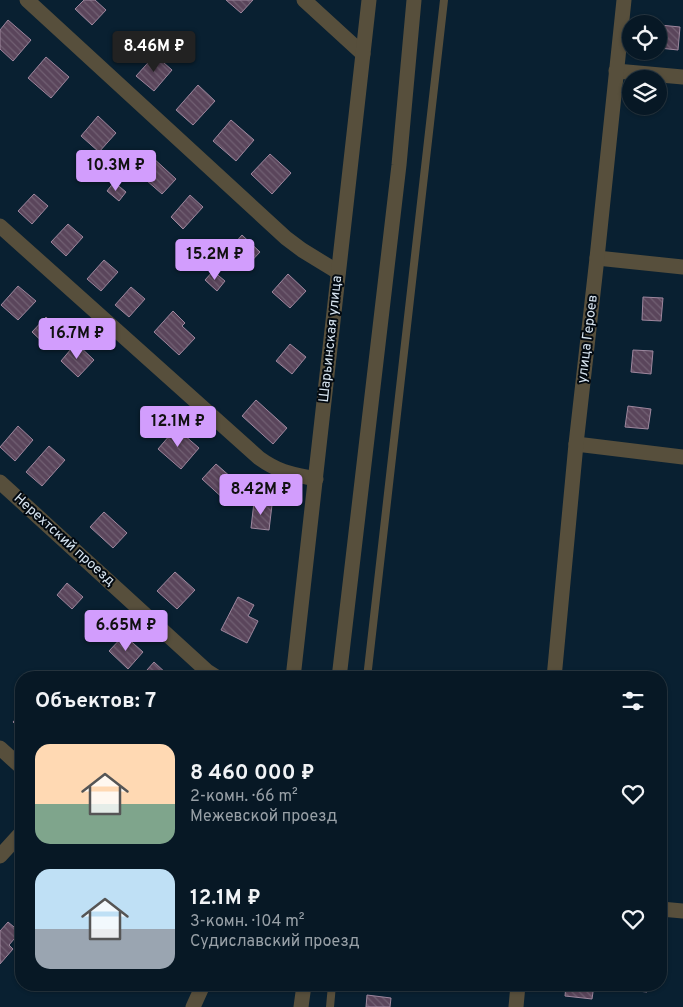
<!DOCTYPE html>
<html lang="ru">
<meta charset="utf-8">
<style>
body{margin:0;font-family:Overpass,sans-serif;background:#10212d;color:#f1f3f6;height:100vh;display:flex;flex-direction:column;font-size:19px;white-space:nowrap}
*{box-sizing:border-box;margin:0}
p{font-size:16px;color:#98a0a7}
.icon{flex:none;width:28px;height:28px;fill:none;stroke:currentColor;stroke-width:2;stroke-linecap:round;stroke-linejoin:round}
.map{position:relative;flex:1;overflow:hidden}
.sheet{position:absolute;left:15px;top:671px;width:652px;height:320px;display:flex;flex-direction:column;background:#071825;border-radius:20px;box-shadow:0 1px 4px #0004,0 0 0 1px #283742}
.sheet>*{flex:none}
.buttons{position:absolute;left:622px;top:15px;display:grid;gap:10px}
.buttons a{display:grid;place-items:center;width:45px;height:45px;border-radius:50%;background:#071825;box-shadow:0 1px 4px #0004,0 0 0 1px #283742;font-size:25px}
.price{position:absolute;translate:-50% -42px;padding:0 11px;border-radius:5px;background:#d29dfd;color:#111;font-size:16px;line-height:32px;filter:drop-shadow(0 1px 2px #0008)}
.price::after{content:'';position:absolute;left:50%;top:30px;width:15px;height:11px;margin-left:-8px;background:inherit;clip-path:polygon(0 0,100% 0,50% 100%)}
.price.active{background:#222;color:#fff}
ul{padding:0;list-style:none}
li{display:flex;align-items:center;gap:15px;height:125px;padding:0 20px}
li span{display:grid;place-items:center;flex:none;width:140px;height:100px;border-radius:15px;color:#555}
li>.icon{margin-inline-start:auto}
span .icon{width:60px;height:60px;fill:#fffc;stroke-width:1}
li b{font-size:21px}
h2{display:flex;justify-content:space-between;align-items:center;height:60px;padding:0 20px;font-size:21px}
.map>svg:first-child{display:block}
.building{fill:url(#building-back-hatch);stroke:#9e879e}
.lines{fill:none;stroke-linecap:round;stroke-linejoin:round}
.service{stroke:#574f3c;stroke-width:8}
.minor{stroke:#574f3c;stroke-width:15}
.labels{text-anchor:middle;dominant-baseline:central;stroke-width:4;stroke-linejoin:round;paint-order:stroke}
.street-label{font-size:14px;fill:#d6e3ef;stroke:#020910}
</style>
<div class="map">
<svg width="683" height="1007" viewBox="0 0 683 1007">
<defs>
<pattern id="building-back-hatch" width="6" height="6" patternUnits="userSpaceOnUse" patternTransform="scale(1.25)"><rect width="6" height="6" fill="#5a455b"/><path d="M-1 5l2 2M0 0l6 6M5-1l2 2" fill="none" stroke="#716073"/></pattern>
</defs>
<rect width="100%" height="100%" fill="#092031"/>
<g class="building">
<path d="M84,0H95L106,10L92,25L75,9Z"/>
<path d="M226,0H253L241,13Z"/>
<path d="M8,20L31,40L13,61L0,49V30Z"/>
<path d="M660,25L680,27L678,50L659,48Z"/>
<path d="M155,55L172,70L154,91L136,76Z"/>
<path d="M46,57L69,77L51,98L28,78Z"/>
<path d="M198,85L215,101L193,125L176,110Z"/>
<path d="M98,116L116,133L99,152L81,136Z"/>
<path d="M231,120L254,140L236,161L213,141Z"/>
<path d="M270,154L291,173L272,194L251,174Z"/>
<path d="M151,156L176,179L162,194L137,172Z"/>
<path d="M114,182L126,192L119,201L107,191Z"/>
<path d="M34,194L48,206L32,224L18,211Z"/>
<path d="M190,195L203,207L183,229L171,217Z"/>
<path d="M68,224L83,237L66,256L51,242Z"/>
<path d="M242,235L260,252L244,269L226,253Z"/>
<path d="M104,260L118,272L101,291L87,279Z"/>
<path d="M213,271L225,281L217,291L205,280Z"/>
<path d="M288,274L306,291L290,308L272,292Z"/>
<path d="M18,286L36,301L18,320L1,305Z"/>
<path d="M131,287L145,299L129,317L115,305Z"/>
<path d="M643,297L663,298L661,321L642,320Z"/>
<path d="M173,311L185,323L182,326L195,338L179,355L154,332Z"/>
<path d="M46,317L63,333L49,348L32,332Z"/>
<path d="M76,343L94,360L78,377L61,361Z"/>
<path d="M290,344L306,357L292,374L276,361Z"/>
<path d="M633,350L653,351L651,374L631,372Z"/>
<path d="M256,400L287,428L273,444L242,416Z"/>
<path d="M628,406L651,409L648,429L625,427Z"/>
<path d="M18,426L33,440L15,461L0,447Z"/>
<path d="M176,428L199,448L181,469L158,449Z"/>
<path d="M49,446L65,460L42,486L26,472Z"/>
<path d="M216,464L240,485L226,501L202,479Z"/>
<path d="M254,502L272,505L269,530L251,528Z"/>
<path d="M104,512L127,533L113,548L90,527Z"/>
<path d="M175,572L195,590L177,609L157,591Z"/>
<path d="M67,583L83,597L72,609L57,595Z"/>
<path d="M238,597L254,605L248,616L258,621L247,643L221,630Z"/>
<path d="M109,615L121,625L106,642L94,631Z"/>
<path d="M124,635L143,652L128,669L109,651Z"/>
<path d="M154,662L168,675L166,678H140Z"/>
<path d="M21,713V729L13,722Z"/>
<path d="M8,922L20,932L9,945L13,949L0,964V931Z"/>
<path d="M566,985H594L592,999L565,996Z"/>
<path d="M628,985H647V992L628,990Z"/>
<path d="M367,995L391,998L390,1007H366Z"/>
</g>
<g class="lines">
<g class="service">
<path d="M367,678L444,0"/>
<path d="M330,1007L332,985"/>
</g>
<g class="minor">
<path d="M27,0L286,238L302,250L338,272"/>
<path d="M304,0L363,54"/>
<path d="M616,71L683,77"/>
<path d="M0,226L259,458C280,473 292,474 316,479"/>
<path d="M597,258L683,267"/>
<path d="M576,444L683,457"/>
<path d="M0,482L207,671L218,678"/>
<path d="M293,678L369,0"/>
<path d="M339,678L399,165L414,0"/>
<path d="M554,678L576,444L597,258L624,0"/>
<path d="M0,748L21,767"/>
<path d="M0,856L21,833"/>
<path d="M661,909L683,911"/>
<path d="M193,1007L203,985"/>
<path d="M301,1007L304,985"/>
<path d="M516,1007L518,985"/>
</g>
</g>
<g class="labels">
<g class="street-label">
<text transform="translate(331 339) rotate(-84)">Шарьинская улица</text>
<text transform="translate(588 339) rotate(-83)">улица Героев</text>
<text transform="translate(64 540) rotate(42)">Нерехтский проезд</text>
</g>
</g>
</svg>
<div class="buttons">
<a><svg class="icon" aria-label="locate" viewBox="0 0 24 24"><circle cx="12" cy="12" r="6"/><path d="M12 2v4M12 18v4M2 12h4M18 12h4"/></svg></a>
<a><svg class="icon" aria-label="layers" viewBox="0 0 24 24"><path d="M12 4l9 5-9 5-9-5zM3 14l9 5 9-5"/></svg></a>
</div>
<b class="price active" style="left:154px;top:73px">8.46M ₽</b>
<b class="price" style="left:116px;top:192px">10.3M ₽</b>
<b class="price" style="left:215px;top:281px">15.2M ₽</b>
<b class="price" style="left:77px;top:360px">16.7M ₽</b>
<b class="price" style="left:178px;top:448px">12.1M ₽</b>
<b class="price" style="left:261px;top:516px">8.42M ₽</b>
<b class="price" style="left:126px;top:652px">6.65M ₽</b>
<section class="sheet">
<h2>Объектов: 7<svg class="icon" aria-label="filters" viewBox="0 0 24 24"><path d="M4 7h16M4 17h16"/><circle cx="9" cy="7" r="2"/><circle cx="15" cy="17" r="2"/></svg></h2>
<ul>
<li><span style="background:linear-gradient(#ffd9b3 60%,#7fa58c 0)"><svg class="icon" aria-label="home" viewBox="0 0 24 24"><path d="M3 11l9-7 9 7M6 9v11h12V9"/></svg></span><div><b>8 460 000 ₽</b><p>2-комн. · 66 m²</p><p>Межевской проезд</p></div><svg class="icon" aria-label="heart" viewBox="0 0 24 24"><path d="M12 20l-8-8c-3-5 5-10 8-4 3-6 11-1 8 4z"/></svg></li>
<li><span style="background:linear-gradient(#bfe0f5 60%,#9aa5b1 0)"><svg class="icon" aria-label="home" viewBox="0 0 24 24"><path d="M3 11l9-7 9 7M6 9v11h12V9"/></svg></span><div><b>12.1M ₽</b><p>3-комн. · 104 m²</p><p>Судиславский проезд</p></div><svg class="icon" aria-label="heart" viewBox="0 0 24 24"><path d="M12 20l-8-8c-3-5 5-10 8-4 3-6 11-1 8 4z"/></svg></li>
</ul>
</section>
</div>
